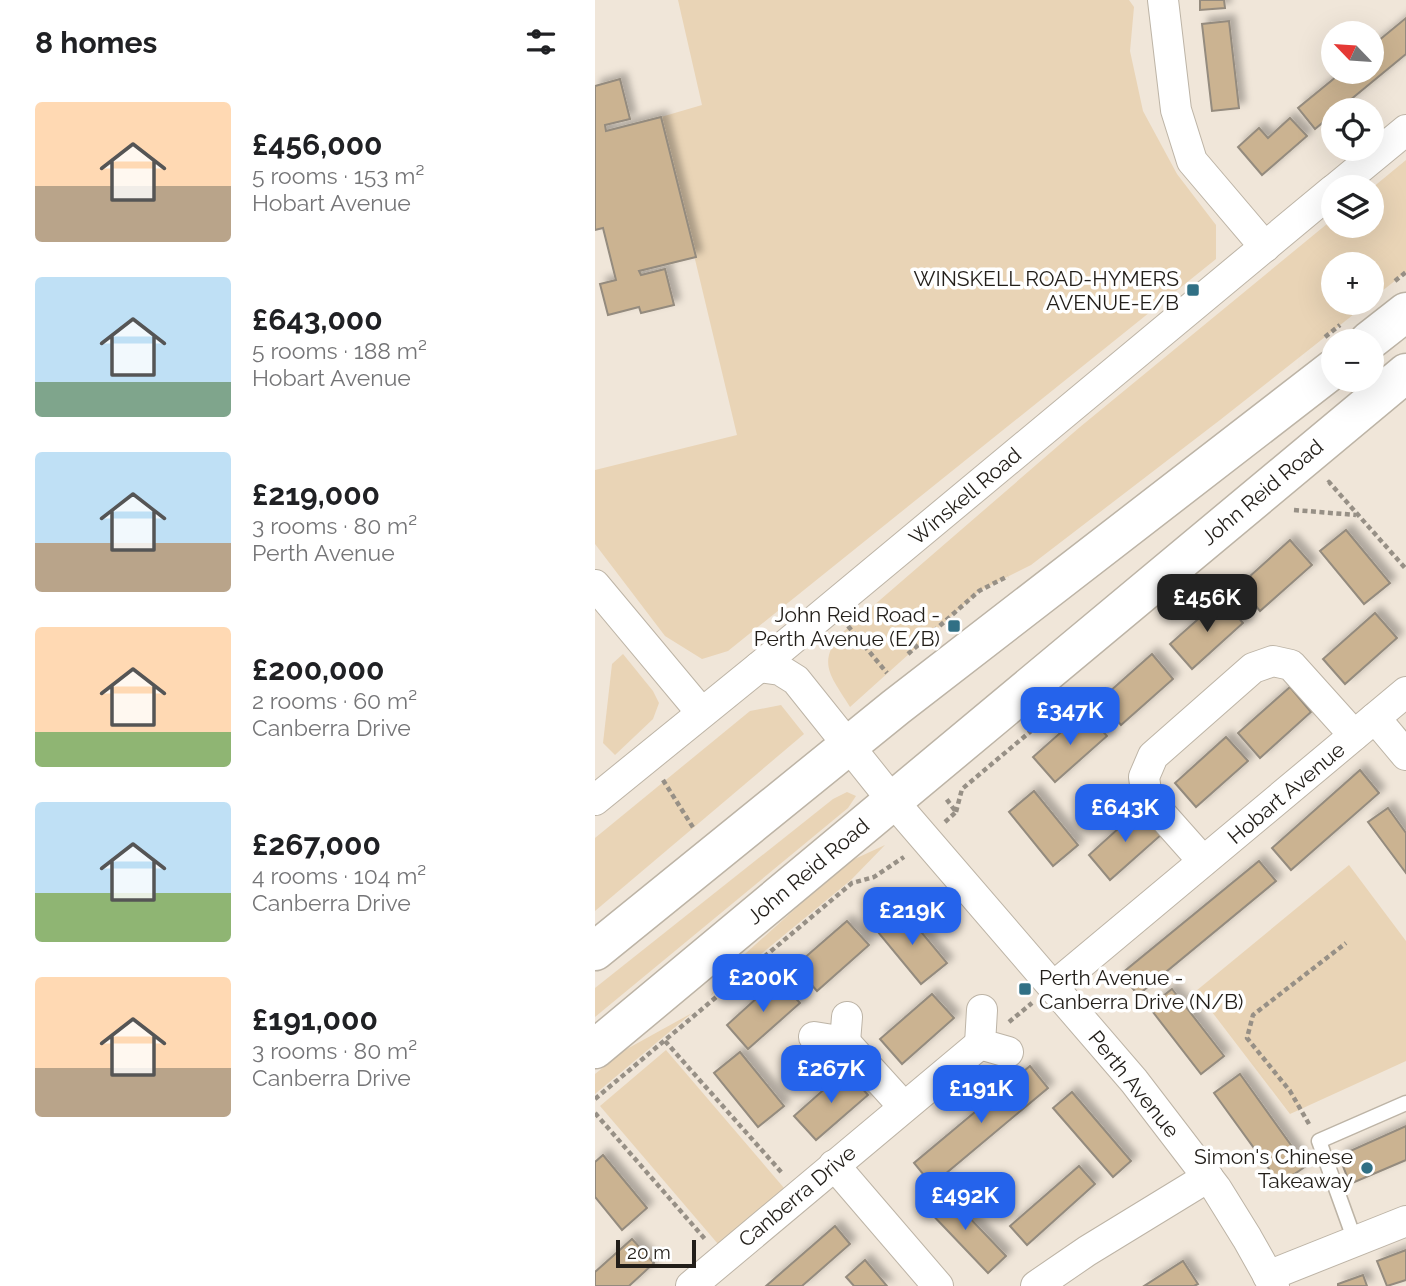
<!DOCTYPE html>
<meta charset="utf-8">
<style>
body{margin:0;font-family:Raleway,sans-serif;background:#f2f2f2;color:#202124;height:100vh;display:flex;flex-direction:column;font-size:26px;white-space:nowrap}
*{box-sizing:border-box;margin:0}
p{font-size:23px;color:#757577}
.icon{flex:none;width:38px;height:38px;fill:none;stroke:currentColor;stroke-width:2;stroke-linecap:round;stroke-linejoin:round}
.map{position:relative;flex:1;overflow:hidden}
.details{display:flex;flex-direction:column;background:#fff;width:595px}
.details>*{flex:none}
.needle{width:46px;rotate:295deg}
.tools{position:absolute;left:726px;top:21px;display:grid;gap:14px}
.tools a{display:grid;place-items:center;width:63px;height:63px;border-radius:50%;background:#fff;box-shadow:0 7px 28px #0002;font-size:35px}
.scale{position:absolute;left:21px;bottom:18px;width:80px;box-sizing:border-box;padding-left:7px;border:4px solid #221e19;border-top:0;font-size:19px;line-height:24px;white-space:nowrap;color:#221e19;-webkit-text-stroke:5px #fff;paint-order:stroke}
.price{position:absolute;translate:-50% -60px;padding:0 16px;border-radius:14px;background:#2563eb;color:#fff;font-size:23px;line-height:46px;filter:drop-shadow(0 2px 4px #0008)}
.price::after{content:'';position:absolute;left:50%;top:42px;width:21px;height:16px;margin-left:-10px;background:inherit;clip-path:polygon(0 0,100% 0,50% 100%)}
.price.current{background:#222;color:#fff}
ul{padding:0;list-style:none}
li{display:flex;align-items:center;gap:21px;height:175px;padding:0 35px}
li span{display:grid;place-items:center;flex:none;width:196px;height:140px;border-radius:7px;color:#555}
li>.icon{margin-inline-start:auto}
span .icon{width:84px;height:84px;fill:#fffc;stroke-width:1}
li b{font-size:30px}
h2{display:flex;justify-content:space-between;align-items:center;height:84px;padding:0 35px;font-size:30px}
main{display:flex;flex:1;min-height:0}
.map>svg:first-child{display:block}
.green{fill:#e9d4b6}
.building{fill:#cbb391;stroke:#948b7e;stroke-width:2;filter:url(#shadow)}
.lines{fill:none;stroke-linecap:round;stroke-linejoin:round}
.service-casing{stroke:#bdb4a6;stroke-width:17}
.minor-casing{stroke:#bdb4a6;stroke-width:32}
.trunk-casing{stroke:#bdb4a6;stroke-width:41}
.path{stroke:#979086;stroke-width:4.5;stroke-dasharray:5 3.5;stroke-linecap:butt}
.service{stroke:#fff;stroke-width:14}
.minor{stroke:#fff;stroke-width:30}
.trunk{stroke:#fff;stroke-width:38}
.poi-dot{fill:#317085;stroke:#fff;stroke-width:2.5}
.labels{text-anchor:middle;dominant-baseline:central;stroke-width:7;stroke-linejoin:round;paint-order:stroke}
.poi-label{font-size:21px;fill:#221e19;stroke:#fff;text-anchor:end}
.street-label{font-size:21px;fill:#221e19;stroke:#fff}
</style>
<main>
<section class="details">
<h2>8 homes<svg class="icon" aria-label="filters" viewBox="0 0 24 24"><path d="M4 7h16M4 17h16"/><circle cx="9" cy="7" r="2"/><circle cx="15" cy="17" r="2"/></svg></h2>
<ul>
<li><span style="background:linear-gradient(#ffd9b3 60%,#b9a48a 0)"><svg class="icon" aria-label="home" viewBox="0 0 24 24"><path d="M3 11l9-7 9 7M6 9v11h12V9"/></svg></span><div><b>£456,000</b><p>5 rooms · 153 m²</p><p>Hobart Avenue</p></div></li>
<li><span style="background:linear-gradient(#bfe0f5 75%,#7fa58c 0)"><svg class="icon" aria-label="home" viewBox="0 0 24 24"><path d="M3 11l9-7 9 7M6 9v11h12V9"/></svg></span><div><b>£643,000</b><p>5 rooms · 188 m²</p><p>Hobart Avenue</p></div></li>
<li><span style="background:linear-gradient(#bfe0f5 65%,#b9a48a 0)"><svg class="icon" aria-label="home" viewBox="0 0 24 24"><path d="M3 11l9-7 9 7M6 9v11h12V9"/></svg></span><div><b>£219,000</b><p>3 rooms · 80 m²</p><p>Perth Avenue</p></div></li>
<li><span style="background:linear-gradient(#ffd9b3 75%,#8fb573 0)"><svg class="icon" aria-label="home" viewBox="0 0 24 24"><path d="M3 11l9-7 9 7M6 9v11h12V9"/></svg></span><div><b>£200,000</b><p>2 rooms · 60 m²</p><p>Canberra Drive</p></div></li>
<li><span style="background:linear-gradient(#bfe0f5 65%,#8fb573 0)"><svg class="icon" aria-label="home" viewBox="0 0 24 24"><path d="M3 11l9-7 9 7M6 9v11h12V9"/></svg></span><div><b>£267,000</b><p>4 rooms · 104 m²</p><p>Canberra Drive</p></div></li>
<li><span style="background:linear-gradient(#ffd9b3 65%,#b9a48a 0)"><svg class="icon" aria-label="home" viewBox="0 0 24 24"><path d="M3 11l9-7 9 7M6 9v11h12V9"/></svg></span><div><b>£191,000</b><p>3 rooms · 80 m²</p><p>Canberra Drive</p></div></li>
</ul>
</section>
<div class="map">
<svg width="811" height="1286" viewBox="0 0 811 1286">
<defs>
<filter id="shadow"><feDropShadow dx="6" dy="-6" stdDeviation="3.5" flood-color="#0004"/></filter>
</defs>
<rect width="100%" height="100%" fill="#f0e6d9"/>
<g class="green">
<path d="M83,0H534L539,7L535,51L548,111L582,174L621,225V259L133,651L107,659L70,636L0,544V470L142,435L66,117L107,105Z"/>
<path d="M811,160V272L777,299V264H738V303H773L625,420L436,565L384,591L255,707C237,677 220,663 248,632L485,427L738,219V226H777V188Z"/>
<path d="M28,654L58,691L64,703L58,719L20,755L8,743L17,664Z"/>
<path d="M186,705L209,734L0,911V838L155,711Z"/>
<path d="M252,792L261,796L253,808L0,1017V988L238,799Z"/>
<path d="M290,845L256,880L115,996L140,963L251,863Z"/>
<path d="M754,865L811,941V1061L695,1114L601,991Z"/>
<path d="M97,1013L0,1094V1074L30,1050Z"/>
<path d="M71,1050L189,1188L123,1244L5,1106Z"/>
</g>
<g class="building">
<path d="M605,0H629L630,8L605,10Z"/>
<path d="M811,18V54L743,110H738V114L720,129L703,108L747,72H777V46Z"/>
<path d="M634,21L644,108L617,111L607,24Z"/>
<path d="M25,79L35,119L10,125L11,131L66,117L101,257L44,271L46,275L70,269L79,305L46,313L44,307L13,315L5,284L21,280L8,228L0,230V86Z"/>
<path d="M695,118L712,136L667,175L643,147L664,128L673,138Z"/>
<path d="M751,530L795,583L769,604L725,551Z"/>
<path d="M695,540L717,565L665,611L644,586Z"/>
<path d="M627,598L648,623L597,669L575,644Z"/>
<path d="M780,613L802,638L750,684L728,659Z"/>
<path d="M557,654L578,679L526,725L505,700Z"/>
<path d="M695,687L716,712L665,758L643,733Z"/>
<path d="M490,711L512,736L460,782L438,757Z"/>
<path d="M631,737L653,761L601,807L580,783Z"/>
<path d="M765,770L784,793L696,870L677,848Z"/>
<path d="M439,791L483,845L458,866L414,812Z"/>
<path d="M793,808L811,833V873L773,822Z"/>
<path d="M545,809L567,834L515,880L494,855Z"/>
<path d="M664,861L681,881L543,995L526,974Z"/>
<path d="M308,910L352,963L326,984L282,931Z"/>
<path d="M252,921L274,945L222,991L200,966Z"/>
<path d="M183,979L205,1003L153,1049L132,1025Z"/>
<path d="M577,989L629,1056L606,1074L554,1007Z"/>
<path d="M337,994L359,1018L307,1064L285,1039Z"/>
<path d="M145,1052L189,1106L163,1127L119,1073Z"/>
<path d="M435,1066L453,1088L337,1185L319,1163Z"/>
<path d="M251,1070L273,1095L221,1140L199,1116Z"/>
<path d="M645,1074L711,1166L685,1184L619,1093Z"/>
<path d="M477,1092L536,1161L518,1177L458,1108Z"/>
<path d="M811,1126V1160L755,1184L744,1156Z"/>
<path d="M8,1155L52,1208L27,1230L0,1197V1162Z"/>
<path d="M484,1166L500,1184L432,1245L415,1226Z"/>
<path d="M348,1190L411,1256L393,1273L330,1207Z"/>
<path d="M240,1226L255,1244L207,1286H171Z"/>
<path d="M37,1239L59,1263L34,1286H0V1272Z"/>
<path d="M811,1250V1280L792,1286L782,1261Z"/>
<path d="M270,1260L292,1286H259L251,1277Z"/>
<path d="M588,1261L603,1284L599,1286H549Z"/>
<path d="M768,1275L772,1286H743V1284Z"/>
</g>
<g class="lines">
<defs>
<path id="service" d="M760,1241L724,1141L811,1103"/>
<g id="minor">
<path d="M568,0L581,110L597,161L670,247"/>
<path d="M742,187L811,130"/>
<path d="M0,585L106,712"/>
<path d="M164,667L185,670L201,680L297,800L539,1081L621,1188L652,1238L679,1286"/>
<path d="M780,718L811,755"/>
<path d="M0,800L164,667L738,190"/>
<path d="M608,861L552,798L549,777L558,756L658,668L678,661L696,665L759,735"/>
<path d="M458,987L811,692"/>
<path d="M387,1010L385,1044L413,1052"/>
<path d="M219,1037L250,1042L252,1017"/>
<path d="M250,1042L309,1107"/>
<path d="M239,1165L343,1286"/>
<path d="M673,1276L811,1221"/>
<path d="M96,1286L385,1044"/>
<path d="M441,1286L492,1251L613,1177"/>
</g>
<g id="trunk">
<path d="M774,341L811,312"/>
<path d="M0,951L301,707L738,369"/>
<path d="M0,1049L811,373"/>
</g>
</defs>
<use href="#service" class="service-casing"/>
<use href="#minor" class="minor-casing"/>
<use href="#trunk" class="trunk-casing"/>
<g class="path">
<path d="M800,281L811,272"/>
<path d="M730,337L745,325"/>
<path d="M733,483L734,482L811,569"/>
<path d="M699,510L761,515"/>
<path d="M253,626L292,673"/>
<path d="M313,654L384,591L413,576"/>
<path d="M68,780L99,829"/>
<path d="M361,812L367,789L436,731"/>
<path d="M350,822L361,812L350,797"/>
<path d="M414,1022L437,1003"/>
<path d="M70,1041L188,1174"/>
<path d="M0,1099L257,883L279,877L309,857"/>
<path d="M0,1113L110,1239"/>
<path d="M714,1124L695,1091L652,1038L658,1015L751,943"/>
</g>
<use href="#service" class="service"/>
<use href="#minor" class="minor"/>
<use href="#trunk" class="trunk"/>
</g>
<g class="poi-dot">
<rect x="591" y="283" width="14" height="14" rx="3.5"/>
<rect x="352" y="619" width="14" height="14" rx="3.5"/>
<rect x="423" y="982" width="14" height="14" rx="3.5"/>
<circle cx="772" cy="1168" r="7"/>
</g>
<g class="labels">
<g class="poi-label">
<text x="584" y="278">WINSKELL ROAD-HYMERS<tspan x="584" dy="24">AVENUE-E/B</tspan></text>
<text x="345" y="614">John Reid Road -<tspan x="345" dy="24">Perth Avenue (E/B)</tspan></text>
<text x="444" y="977" text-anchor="start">Perth Avenue -<tspan x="444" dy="24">Canberra Drive (N/B)</tspan></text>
<text x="758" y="1156">Simon's Chinese<tspan x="758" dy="24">Takeaway</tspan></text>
</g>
<g class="street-label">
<text transform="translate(667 492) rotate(-40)">John Reid Road</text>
<text transform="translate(370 496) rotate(-40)">Winskell Road</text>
<text transform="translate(691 793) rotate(-40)">Hobart Avenue</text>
<text transform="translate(213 871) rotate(-40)">John Reid Road</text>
<text transform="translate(539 1084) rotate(51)">Perth Avenue</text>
<text transform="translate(202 1196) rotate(-40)">Canberra Drive</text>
</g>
</g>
</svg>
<div class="tools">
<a><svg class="needle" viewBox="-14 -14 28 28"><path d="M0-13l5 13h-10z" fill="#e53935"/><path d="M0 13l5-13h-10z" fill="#757577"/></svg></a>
<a><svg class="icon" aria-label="locate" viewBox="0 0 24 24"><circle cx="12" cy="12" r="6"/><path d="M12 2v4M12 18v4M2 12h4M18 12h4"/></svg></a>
<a><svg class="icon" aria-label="layers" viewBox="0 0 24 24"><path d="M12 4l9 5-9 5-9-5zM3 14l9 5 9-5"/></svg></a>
<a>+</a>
<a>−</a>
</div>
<div class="scale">20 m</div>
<b class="price current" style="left:612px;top:634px">£456K</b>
<b class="price" style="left:475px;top:747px">£347K</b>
<b class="price" style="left:530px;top:844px">£643K</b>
<b class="price" style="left:317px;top:947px">£219K</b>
<b class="price" style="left:168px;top:1014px">£200K</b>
<b class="price" style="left:236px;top:1105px">£267K</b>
<b class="price" style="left:386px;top:1125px">£191K</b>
<b class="price" style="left:370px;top:1232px">£492K</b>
</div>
</main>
